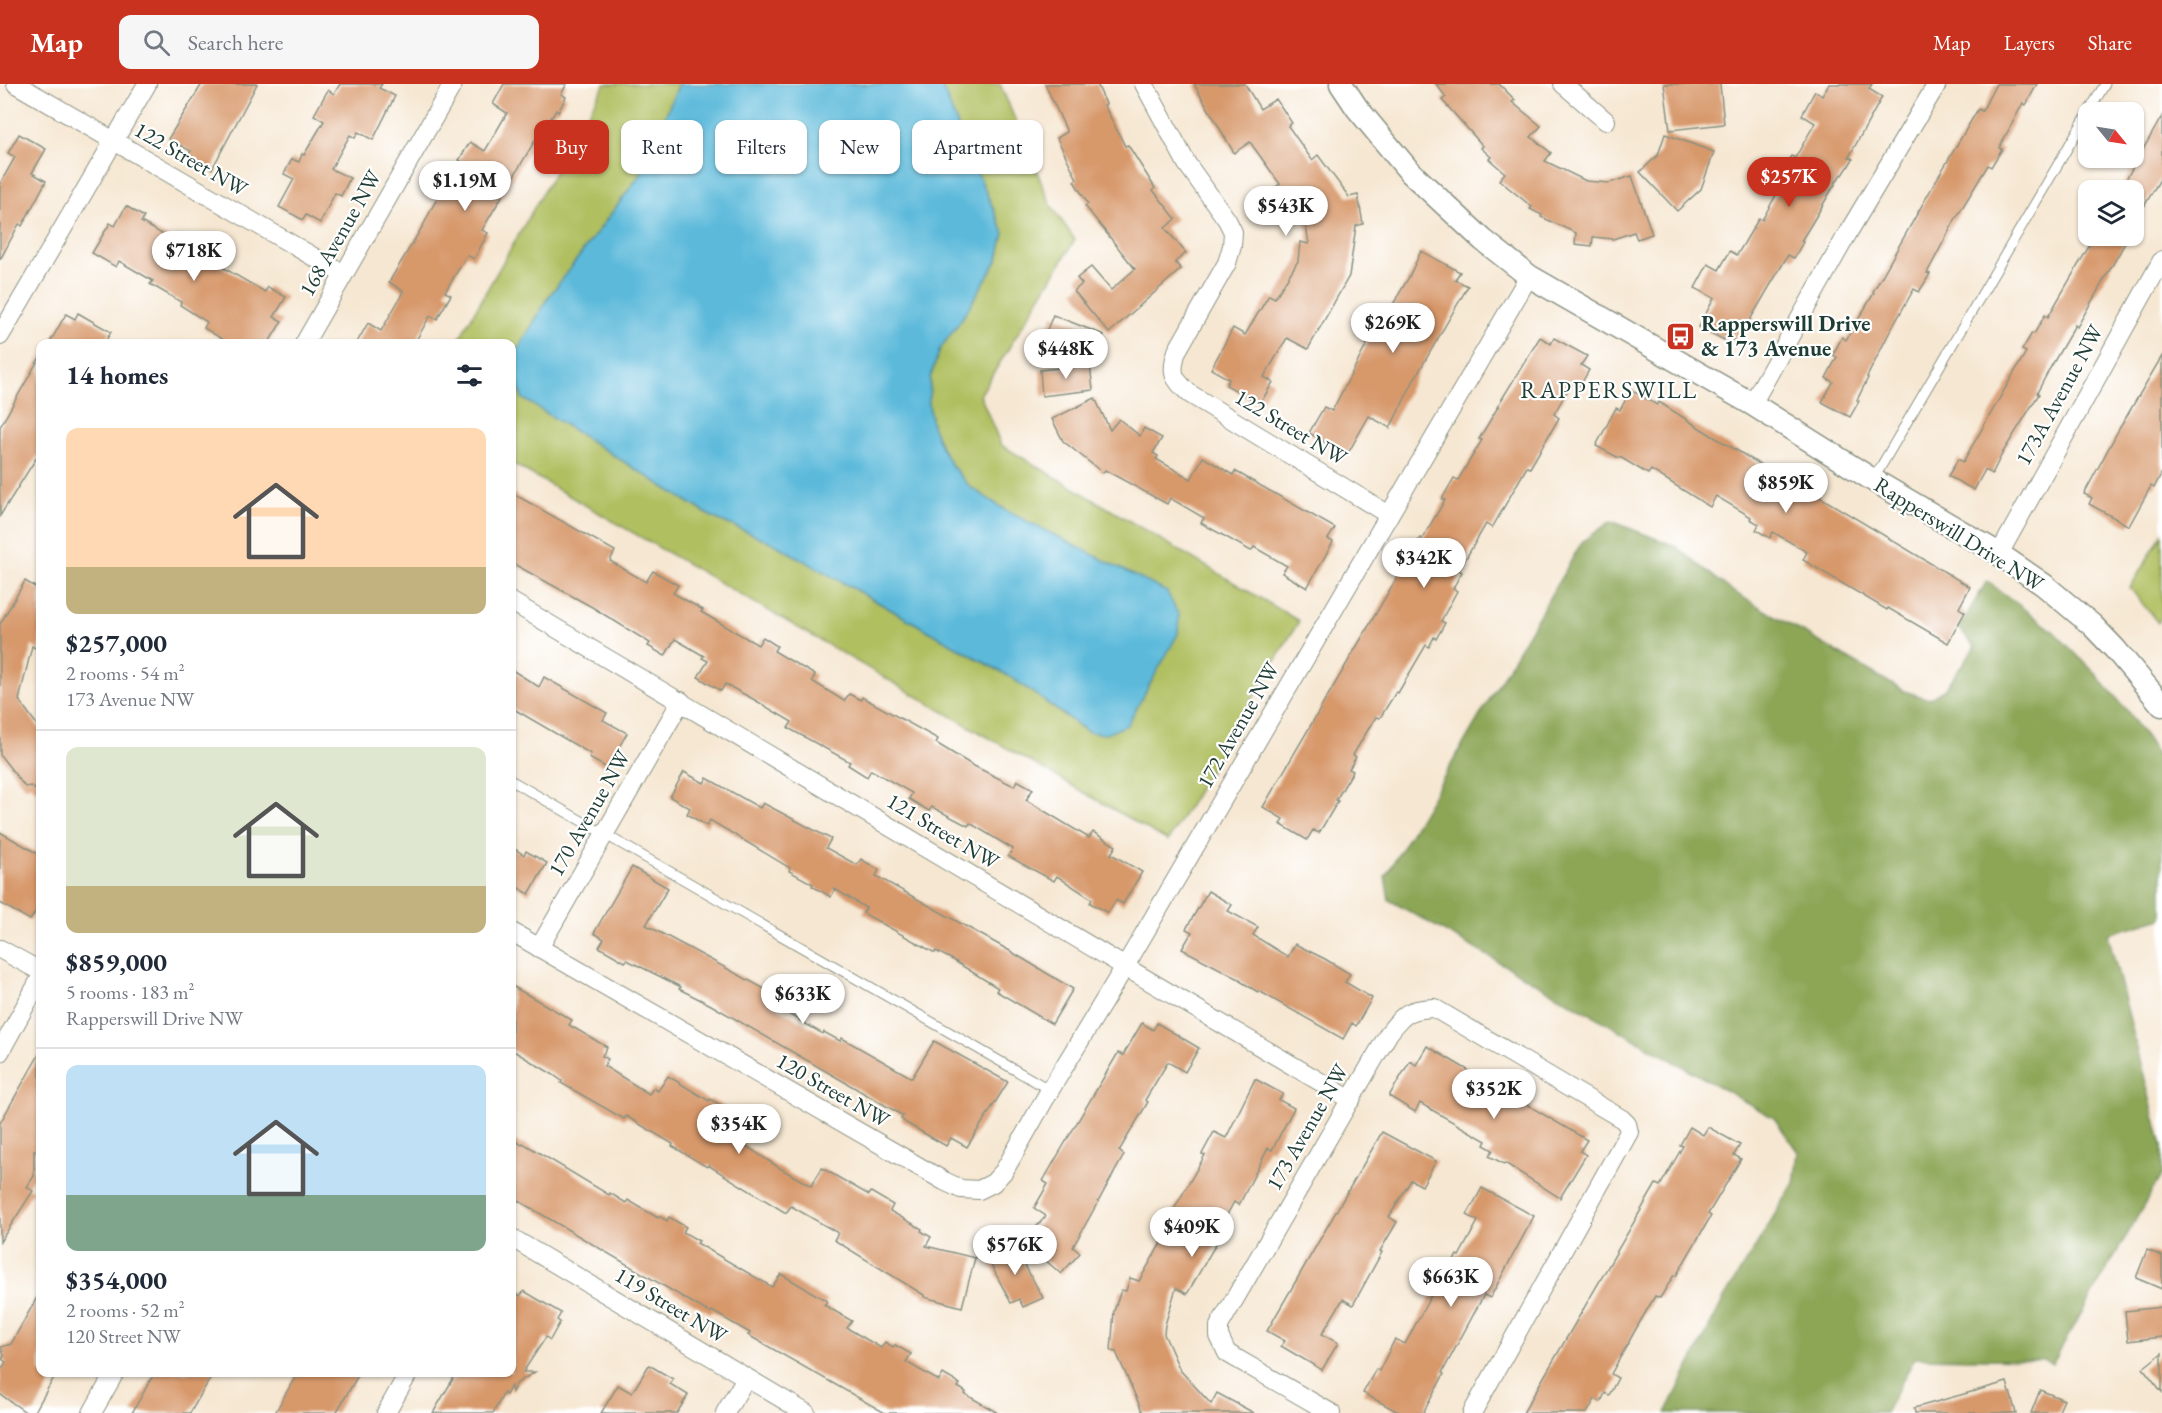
<!DOCTYPE html>
<meta charset="utf-8">
<style>
body{margin:0;font-family:"EB Garamond",serif;background:#f6f6f7;color:#1f2937;height:100vh;display:flex;flex-direction:column;font-size:22px;white-space:nowrap}
*{box-sizing:border-box;margin:0}
p{font-size:20px;color:#747a83}
.icon{flex:none;width:33px;height:33px;fill:none;stroke:currentColor;stroke-width:2;stroke-linecap:round;stroke-linejoin:round}
.map{position:relative;flex:1;overflow:hidden}
.details{position:absolute;left:36px;top:255px;width:480px;height:1038px;display:flex;flex-direction:column;background:#fff;border-radius:12px;box-shadow:0 2px 4px #0004}
.details>*{flex:none}
.top-card{position:absolute;left:534px;top:36px;width:570px;height:54px;display:flex;gap:12px}
.needle{width:39px;rotate:120deg}
.controls{position:absolute;left:2078px;top:18px;display:grid;gap:12px}
.controls a{display:grid;place-items:center;width:66px;height:66px;border-radius:12px;background:#fff;box-shadow:0 2px 4px #0004;font-size:30px}
.price{position:absolute;translate:-50% -51px;padding:0 14px;border-radius:21px;background:#fff;color:#222;font-size:20px;line-height:39px;filter:drop-shadow(0 2px 3px #0008)}
.price::after{content:'';position:absolute;left:50%;top:36px;width:18px;height:14px;margin-left:-9px;background:inherit;clip-path:polygon(0 0,100% 0,50% 100%)}
.price.selected{background:#c8321e;color:#fff}
ul{padding:0;list-style:none}
li{display:grid;align-content:center;gap:12px;height:318px;padding:0 30px}
li+li{border-top:2px solid #e0e1e3}
li span{display:grid;place-items:center;height:186px;border-radius:12px;color:#555}
li>.icon{margin-inline-start:auto}
span .icon{width:108px;height:108px;fill:#fffc;stroke-width:1}
li b{font-size:26px}
h2{display:flex;justify-content:space-between;align-items:center;height:72px;padding:0 30px;font-size:26px}
.pill{padding:0 21px;border-radius:12px;background:#fff;box-shadow:0 2px 4px #0004;font-size:21px;line-height:54px}
.pill.selected{background:#c8321e;color:#fff}
header{display:flex;align-items:center;gap:36px;box-sizing:border-box;height:84px;padding:0 30px;background:#c8321e;color:#fff}
header strong{font-size:28px}
nav{display:flex;gap:33px;margin-inline-start:auto;font-size:21px}
.search{width:420px;height:54px;background:#f6f6f7;display:flex;align-items:center;gap:15px;box-sizing:border-box;padding:0 21px;border-radius:12px;color:#747a83;font-size:22px}
.map>svg:first-child{display:block}
.green{fill:#b0bf61;stroke:#687e4a;stroke-width:1.5}
.forest{fill:#8ca657;stroke:#567246;stroke-width:1.5}
.water{fill:#5cb9da;stroke:#3e7b87;stroke-width:1.5}
.building{fill:#d7986a}
.lines{fill:none;stroke-linecap:round;stroke-linejoin:round}
.service-casing{stroke:#8a9283;stroke-width:11}
.minor-casing{stroke:#8a9283;stroke-width:20}
.tertiary-casing{stroke:#8a9283;stroke-width:25}
.service{stroke:#fff;stroke-width:9}
.minor{stroke:#fff;stroke-width:18}
.tertiary{stroke:#fff;stroke-width:22}
.labels{text-anchor:middle;dominant-baseline:central;stroke-width:4.5;stroke-linejoin:round;paint-order:stroke}
.street-label{font-size:22px;fill:#1f3d34;stroke:#fff}
.poi-label{font-size:22px;font-weight:bold;fill:#1f3d34;stroke:#fff;text-anchor:start}
.neighbourhood-label{font-size:24px;letter-spacing:1.5px;fill:#1f3d34;stroke:#fff}
</style>
<header>
<strong>Map</strong>
<div class="search"><svg class="icon" aria-label="search" viewBox="0 0 24 24"><circle cx="10" cy="10" r="6"/><path d="M15 15l6 6"/></svg>Search here</div>
<nav><a>Map</a><a>Layers</a><a>Share</a></nav>
</header>
<div class="map">
<svg width="2162" height="1329" viewBox="0 0 2162 1329">
<rect width="100%" height="100%" fill="#fff"/>
<filter id="ink" filterUnits="userSpaceOnUse"><feTurbulence type="fractalNoise" baseFrequency=".0167" numOctaves="2"/><feDisplacementMap in="SourceGraphic" scale="12" xChannelSelector="R" yChannelSelector="G"/><feConvolveMatrix kernelMatrix="1 2 1 2 8 2 1 2 1" color-interpolation-filters="sRGB"/></filter>
<filter id="wash" filterUnits="userSpaceOnUse"><feTurbulence type="fractalNoise" baseFrequency=".008" numOctaves="4" result="noise"/><feDisplacementMap in="SourceGraphic" scale="24" xChannelSelector="R" yChannelSelector="G"/><feGaussianBlur stdDeviation="1.35" result="paint"/><feColorMatrix in="noise" values="0 0 0 0 0 0 0 0 0 0 0 0 0 0 0 0 0 1.4 0 .05"/><feComposite in="paint" operator="in"/></filter>
<g filter="url(#wash)">
<rect width="100%" height="100%" fill="#f6e7d2"/>
<g class="green">
<path d="M605,0H679L640,91L548,214L512,276V260H456Z"/>
<path d="M941,0H1000L1051,121L1075,156L980,311L1001,361L1299,537L1168,757L512,379V279L522,314L712,433L771,458L1012,594L1087,648L1007,427L970,403L952,382L941,363L932,341L929,320L930,295L940,265L963,233L998,175L1004,149L967,65Z"/>
<path d="M2162,450V532L2158,539L2130,504Z"/>
</g>
<path class="forest" d="M1611,437L1675,462L1732,507L1904,607L1929,615L1945,605L1975,563L1959,544L1987,497L2052,546L2093,587L2126,625L2162,677V834L2108,850L2162,1062V1090L2052,1280L2044,1276L1915,1274L1885,1329H1666L1724,1214L1794,1099L1798,1068L1774,1034L1389,816L1385,793L1582,458Z"/>
<path class="water" d="M679,0H941L967,65L1004,149L998,175L963,233L940,265L930,294L929,320L932,341L941,363L952,382L970,403L1007,427L1167,508L1179,532L1178,550L1127,641L1106,650L1088,648L1012,594L771,458L712,433L522,314L512,276L548,214L640,91Z"/>
<g id="blocks">
<g class="building">
<path d="M202,0H257L212,85L188,72L191,67L168,55Z"/>
<path d="M340,0H382L379,4L395,12L373,56L358,48L355,54L350,51L331,85L350,94L341,112L335,109L320,139L306,131L303,136L279,123L294,95L284,90L292,75L299,78L302,70L304,71L324,37L314,31L328,6L334,10Z"/>
<path d="M504,0H567L561,10L566,13L558,28L556,26L539,54L537,53L482,146L488,149L474,175L467,171L445,208L451,211L437,235L430,232L414,260H356L368,239L381,247L400,214L403,207L389,198L424,140L434,120L461,77L459,76L470,58L485,67L507,29L493,20Z"/>
<path d="M1045,0H1097L1106,20L1104,21L1125,62L1128,61L1155,104L1153,106L1176,135L1165,144L1186,169L1175,178L1181,185L1109,249L1074,207L1082,200L1077,194L1091,183L1111,206L1135,185L1085,122L1088,120L1074,97L1077,95L1057,54L1067,48Z"/>
<path d="M1194,0H1245L1260,25L1276,15L1292,39L1288,42L1312,76L1318,71L1349,113L1358,111L1363,140L1356,142L1349,192L1308,265L1287,254L1264,293L1273,298L1260,320L1226,301L1229,295L1211,285L1233,244L1245,251L1269,211L1275,214L1298,177L1300,158L1309,160L1304,129L1306,108L1282,127L1268,108L1280,100L1250,58L1234,69Z"/>
<path d="M1436,0H1499L1515,16L1512,18L1541,42L1531,53L1551,69L1545,77L1586,97L1609,99L1632,92L1652,150L1637,155L1634,148L1613,155L1593,153L1592,162L1575,160L1576,149L1541,133L1542,131L1530,125L1532,123L1499,96L1505,89L1489,75L1491,73L1481,64L1483,62L1442,16L1446,13Z"/>
<path d="M1664,0H1720L1724,40L1670,46Z"/>
<path d="M1829,0H1872L1869,5L1882,13L1849,73L1853,75L1843,91L1841,90L1818,129L1801,157L1803,158L1794,174L1788,171L1737,258L1726,252L1724,256L1699,243L1714,214L1695,204L1708,180L1719,186L1730,167L1737,171L1759,134L1762,136L1784,97L1778,94L1791,72L1795,74L1815,39L1802,31L1815,7L1822,12Z"/>
<path d="M1996,0H2037L2026,21L2023,19L1999,64L2002,65L1991,83L1988,81L1956,134L1927,189L1930,190L1919,208L1914,205L1888,251L1867,293L1868,294L1857,316L1859,317L1850,333L1822,318L1833,298L1826,294L1837,273L1833,271L1842,253L1846,256L1874,209L1873,208L1930,107L1978,25L1982,27Z"/>
<path d="M2162,32V92L2133,141V106H2120Z"/>
<path d="M19,50L46,65L32,89L46,97L22,142L19,140L0,176V100L15,73L8,69Z"/>
<path d="M1665,50L1714,68L1701,105L1677,127L1640,88L1658,71Z"/>
<path d="M126,122L144,133L141,138L204,174L205,173L265,208L268,203L286,213L274,233L282,237L268,260H230L204,244L207,238L180,221L181,218L150,200L153,197L119,177L116,183L92,169L110,139L115,142Z"/>
<path d="M2095,152H2129L2077,243L2075,241L2049,286L2037,309L2039,310L2003,368L1992,390L1985,386L1974,406L1948,392L1958,375L1963,378L2026,268L2022,266L2032,249L2034,250L2045,231L2048,233Z"/>
<path d="M1421,167L1460,188L1455,196L1468,202L1414,296L1390,344L1369,332L1347,371L1309,349L1324,323L1332,327L1368,258L1364,255L1373,241L1377,244L1383,232L1385,234L1409,193Z"/>
<path d="M78,229L111,248L104,260H49L66,230L75,235Z"/>
<path d="M1053,231L1104,251L1093,278L1042,258Z"/>
<path d="M1540,253L1551,260L1554,254L1587,272L1581,281L1589,286L1580,302L1573,297L1554,330L1559,334L1530,384L1527,383L1492,444L1486,440L1459,486L1462,488L1453,504L1457,507L1441,537L1445,539L1436,555L1434,553L1429,563L1426,561L1398,609L1396,608L1380,634L1376,633L1372,639L1353,671L1356,673L1349,685L1353,687L1336,716L1338,717L1319,749L1313,746L1307,756L1280,740L1283,735L1263,723L1420,454L1422,455L1445,416L1442,415L1454,394L1458,396L1482,356L1479,355L1498,323H1497Z"/>
<path d="M2162,272V388L2154,404L2151,402L2129,442L2089,420L2092,414L2084,410L2119,345Z"/>
<path d="M40,273V368L0,432V343Z"/>
<path d="M1090,281L1093,306L1042,312L1040,286Z"/>
<path d="M1631,306L1657,321L1659,318L1711,351L1776,390L1777,388L1795,398L1970,503L1959,524L1965,528L1948,559L1888,524L1887,526L1803,476L1807,468L1773,448L1770,454L1756,446L1759,440L1750,435L1751,433L1716,412L1710,423L1651,386L1648,390L1620,373L1619,374L1596,362L1616,324L1620,326Z"/>
<path d="M1095,314L1110,346L1119,335L1140,352L1144,344L1162,354L1153,369L1158,372L1156,375L1191,395L1203,373L1233,391L1235,387L1335,444L1328,455L1333,458L1307,504L1282,489L1287,482L1254,463L1251,467L1201,439L1204,434L1170,414L1167,420L1105,386L1103,389L1063,357L1052,335Z"/>
<path d="M512,409L615,467L610,477L646,498L653,487L678,501L673,509L703,526L701,528L758,561L763,553L777,562L774,567L815,591L812,597L844,617L849,610L861,616L862,613L938,655L936,659L972,681L1014,702L1017,696L1033,705L1026,716L1089,754L1093,748L1116,762L1111,770L1142,788L1123,820L1116,816L1108,829L1090,819L1092,815L1057,792L1054,797L1008,772L1013,765L970,739L968,742L932,723L929,727L909,715L912,709L871,686L867,693L848,681L850,678L788,644L792,638L753,615L725,600L721,607L698,593L708,577L702,574L704,572L675,555L665,572L648,562L650,559L592,523L512,479Z"/>
<path d="M25,497L40,506V567L32,562L19,616L40,645V710L31,702L25,703L0,671V540Z"/>
<path d="M512,586L539,603L544,593L607,629L603,636L627,649L607,684L589,674L591,670L512,624Z"/>
<path d="M684,688L704,699L707,694L760,724L763,719L831,755L826,764L857,781L861,775L879,786L876,792L1010,867L1073,905L1052,940L996,907L998,904L953,876L936,867L935,869L863,829L866,824L835,805L831,813L812,802L813,800L789,787L790,784L710,736L707,742L687,730L690,724L670,713Z"/>
<path d="M0,748L40,771V821L30,836L0,819Z"/>
<path d="M512,763L524,771L526,767L547,779L529,810L512,800Z"/>
<path d="M632,783L668,804L646,841L776,911L771,920L823,950L824,948L840,957L842,954L912,994L934,957L1008,998L967,1063L951,1054L946,1062L908,1040L901,1035L903,1032L895,1027L711,921L679,905L681,903L627,876L625,878L599,863L604,855L594,849Z"/>
<path d="M1208,807L1232,821L1228,827L1258,843L1253,851L1288,873L1295,860L1325,875L1350,890L1345,898L1372,914L1356,942L1352,939L1343,955L1259,907L1258,908L1240,897L1241,896L1182,865L1192,848L1186,845Z"/>
<path d="M512,902L572,936L569,941L607,963L602,972L608,975L604,982L649,1010L653,1004L658,1007L668,992L709,1017L710,1015L733,1028L722,1046L778,1083L811,1102L822,1084L869,1111L871,1108L893,1121L890,1127L922,1145L921,1147L931,1153L926,1162L975,1174L962,1223L924,1213V1211L834,1156L838,1149L791,1122L786,1129L708,1081L707,1083L672,1062L673,1060L626,1032L624,1035L561,999L562,997L552,990L512,966Z"/>
<path d="M1142,939L1153,946L1157,939L1199,964L1185,988L1168,978L1145,1016L1148,1018L1119,1067L1124,1071L1073,1163L1080,1169L1061,1190L1024,1157L1046,1132L1034,1124L1048,1100L1043,1097L1055,1076L1118,969L1123,971Z"/>
<path d="M1427,962L1587,1056L1580,1067L1586,1071L1560,1114L1505,1079L1504,1080L1489,1072L1493,1066L1484,1061L1486,1057L1420,1019L1415,1028L1389,1012L1410,977L1416,981Z"/>
<path d="M40,969V1070L34,1066V1092L27,1103L33,1107L0,1158V1039Z"/>
<path d="M1255,995L1283,1010L1279,1016L1294,1024L1272,1066L1268,1064L1239,1121L1234,1118L1213,1156L1217,1158L1187,1210L1176,1204L1165,1241L1164,1250L1180,1286L1211,1320L1217,1309L1254,1329H1143L1116,1268L1111,1267L1114,1227L1121,1206L1126,1207L1130,1194L1139,1197L1178,1130L1173,1127L1205,1071L1202,1070L1214,1048L1226,1054Z"/>
<path d="M1690,1043L1703,1051L1708,1043L1740,1061L1734,1071L1741,1075L1708,1130L1711,1132L1676,1192L1674,1191L1660,1214L1655,1212L1637,1243L1611,1290L1618,1294L1609,1311L1605,1309L1601,1318L1595,1315L1587,1329H1523L1656,1100L1660,1102L1683,1062L1680,1061Z"/>
<path d="M1382,1048L1436,1077L1422,1102L1411,1096L1389,1133L1397,1138L1380,1167L1382,1168L1353,1221L1343,1215L1322,1250L1338,1259L1322,1286L1281,1262L1285,1257L1267,1247Z"/>
<path d="M512,1055L522,1061L523,1059L609,1111L610,1109L626,1119L628,1116L658,1134L659,1132L667,1137L669,1133L686,1143L683,1148L699,1157L697,1159L772,1203L781,1190L827,1217L824,1221L852,1237L847,1244L881,1264L885,1258L893,1263L895,1261L911,1270L906,1278L939,1297L943,1290L960,1300L958,1303L966,1308L965,1310L998,1329H885L748,1251L750,1249L712,1227L710,1229L512,1113Z"/>
<path d="M1482,1104L1534,1132L1490,1214L1484,1211L1442,1289L1444,1290L1423,1329H1400L1363,1309L1376,1285L1379,1287L1395,1255L1405,1260L1437,1200L1440,1202L1457,1171L1459,1172L1478,1137L1467,1131Z"/>
<path d="M1013,1160L1043,1214L1023,1223L1019,1215L1011,1219L987,1173Z"/>
<path d="M2147,1166L2162,1172V1205L2136,1194Z"/>
<path d="M512,1207L520,1212L524,1207L561,1229L557,1236L560,1238L550,1256L546,1253L523,1288H535L517,1299L512,1308L511,1302L506,1311L504,1309L493,1329H433L457,1288H512Z"/>
<path d="M40,1208V1288H57L34,1329H27L0,1310V1288L6,1278L2,1275L4,1272L1,1263L11,1260Z"/>
<path d="M2162,1223V1253L2128,1257L2125,1227Z"/>
<path d="M2162,1269V1308L2143,1284Z"/>
<path d="M649,1281L673,1295L670,1300L688,1311L677,1329H601L618,1301L632,1309Z"/>
<path d="M155,1288H214L190,1329H132Z"/>
<path d="M298,1288H360L336,1329H275Z"/>
<path d="M2007,1298L2016,1329H1915L1914,1324Z"/>
<path d="M2040,1306L2064,1316L2058,1329H2031Z"/>
</g>
</g>
</g>
<g filter="url(#ink)">
<use href="#blocks" fill-opacity="0" stroke="#8a9283" stroke-width="1.5"/>
<g class="lines">
<defs>
<g id="service">
<path d="M1873,396L2105,0"/>
<path d="M512,697L1050,1006"/>
</g>
<g id="minor">
<path d="M16,0L343,190"/>
<path d="M1144,0L1187,80L1227,136L1233,148L1232,162L1227,179L1177,267C1170,289 1173,295 1190,310L1389,431"/>
<path d="M1563,0L1606,37"/>
<path d="M0,252L147,0"/>
<path d="M304,260L453,0"/>
<path d="M1752,320L1849,147L1937,0"/>
<path d="M1999,470L2162,176"/>
<path d="M512,518C792,682 1070,852 1351,1016"/>
<path d="M512,848L944,1097L961,1105L979,1106L993,1099L1004,1087L1050,1006L1124,884L1529,192"/>
<path d="M539,864L681,617"/>
<path d="M0,865L40,887"/>
<path d="M0,968L40,895"/>
<path d="M512,1154L806,1329"/>
<path d="M92,1329L115,1288"/>
<path d="M386,1329L409,1288"/>
<path d="M725,1329L746,1294"/>
<path d="M1331,1329L1227,1269L1219,1252V1242L1389,949C1404,929 1409,925 1434,924L1622,1035L1627,1040L1629,1048L1472,1329"/>
</g>
<path id="tertiary" d="M1341,0L1357,24L1410,88L1483,156L1529,192L1752,320L1873,396L1999,470L2044,501L2092,541L2115,565L2162,621"/>
</defs>
<use href="#service" class="service-casing"/>
<use href="#minor" class="minor-casing"/>
<use href="#tertiary" class="tertiary-casing"/>
<use href="#service" class="service"/>
<use href="#minor" class="minor"/>
<use href="#tertiary" class="tertiary"/>
</g>
</g>
<defs>
<symbol id="bus-square" viewBox="-11 -11 22 22"><rect x="-9" y="-9" width="18" height="18" rx="4" fill="#c8321e" stroke="#fff"/><path d="M-5-6H5V4H4V6H2V4H-2V6H-4V4H-5ZM-3.5-4V0h7V-4ZM-3.5 1.2v1.5H-2V1.2ZM2 1.2v1.5H3.5V1.2Z" fill="#fff"/></symbol>
</defs>
<g fill-rule="evenodd">
<use href="#bus-square" x="1664" y="236" width="33" height="33"/>
</g>
<g class="labels">
<g class="street-label">
<text transform="translate(191 75) rotate(30)">122 Street NW</text>
<text transform="translate(340 149) rotate(-60)">168 Avenue NW</text>
<text transform="translate(2059 311) rotate(-61)">173A Avenue NW</text>
<text transform="translate(1291 343) rotate(31)">122 Street NW</text>
<text transform="translate(1959 450) rotate(32)">Rapperswill Drive NW</text>
<text transform="translate(1238 641) rotate(-60)">172 Avenue NW</text>
<text transform="translate(589 729) rotate(-60)">170 Avenue NW</text>
<text transform="translate(943 747) rotate(31)">121 Street NW</text>
<text transform="translate(833 1006) rotate(30)">120 Street NW</text>
<text transform="translate(1307 1043) rotate(-60)">173 Avenue NW</text>
<text transform="translate(671 1221) rotate(31)">119 Street NW</text>
</g>
<g class="poi-label">
<text x="1701" y="239">Rapperswill Drive<tspan x="1701" dy="25">&amp; 173 Avenue</tspan></text>
</g>
<g class="neighbourhood-label">
<text x="1609" y="305">RAPPERSWILL</text>
</g>
</g>
</svg>
<div class="controls">
<a><svg class="needle" viewBox="-14 -14 28 28"><path d="M0-13l5 13h-10z" fill="#e53935"/><path d="M0 13l5-13h-10z" fill="#747a83"/></svg></a>
<a><svg class="icon" aria-label="layers" viewBox="0 0 24 24"><path d="M12 4l9 5-9 5-9-5zM3 14l9 5 9-5"/></svg></a>
</div>
<b class="price selected" style="left:1789px;top:124px">$257K</b>
<b class="price" style="left:465px;top:128px">$1.19M</b>
<b class="price" style="left:1286px;top:153px">$543K</b>
<b class="price" style="left:194px;top:198px">$718K</b>
<b class="price" style="left:1393px;top:270px">$269K</b>
<b class="price" style="left:1066px;top:296px">$448K</b>
<b class="price" style="left:1786px;top:430px">$859K</b>
<b class="price" style="left:1424px;top:505px">$342K</b>
<b class="price" style="left:803px;top:941px">$633K</b>
<b class="price" style="left:1494px;top:1036px">$352K</b>
<b class="price" style="left:739px;top:1071px">$354K</b>
<b class="price" style="left:1192px;top:1174px">$409K</b>
<b class="price" style="left:1015px;top:1192px">$576K</b>
<b class="price" style="left:1451px;top:1224px">$663K</b>
<div class="top-card">
<a class="pill selected">Buy</a>
<a class="pill">Rent</a>
<a class="pill">Filters</a>
<a class="pill">New</a>
<a class="pill">Apartment</a>
</div>
<section class="details">
<h2>14 homes<svg class="icon" aria-label="filters" viewBox="0 0 24 24"><path d="M4 7h16M4 17h16"/><circle cx="9" cy="7" r="2"/><circle cx="15" cy="17" r="2"/></svg></h2>
<ul>
<li><span style="background:linear-gradient(#ffd9b3 75%,#c2b280 0)"><svg class="icon" aria-label="home" viewBox="0 0 24 24"><path d="M3 11l9-7 9 7M6 9v11h12V9"/></svg></span><div><b>$257,000</b><p>2 rooms · 54 m²</p><p>173 Avenue NW</p></div></li>
<li><span style="background:linear-gradient(#dfe7d0 75%,#c2b280 0)"><svg class="icon" aria-label="home" viewBox="0 0 24 24"><path d="M3 11l9-7 9 7M6 9v11h12V9"/></svg></span><div><b>$859,000</b><p>5 rooms · 183 m²</p><p>Rapperswill Drive NW</p></div></li>
<li><span style="background:linear-gradient(#bfe0f5 70%,#7fa58c 0)"><svg class="icon" aria-label="home" viewBox="0 0 24 24"><path d="M3 11l9-7 9 7M6 9v11h12V9"/></svg></span><div><b>$354,000</b><p>2 rooms · 52 m²</p><p>120 Street NW</p></div></li>
</ul>
</section>
</div>
